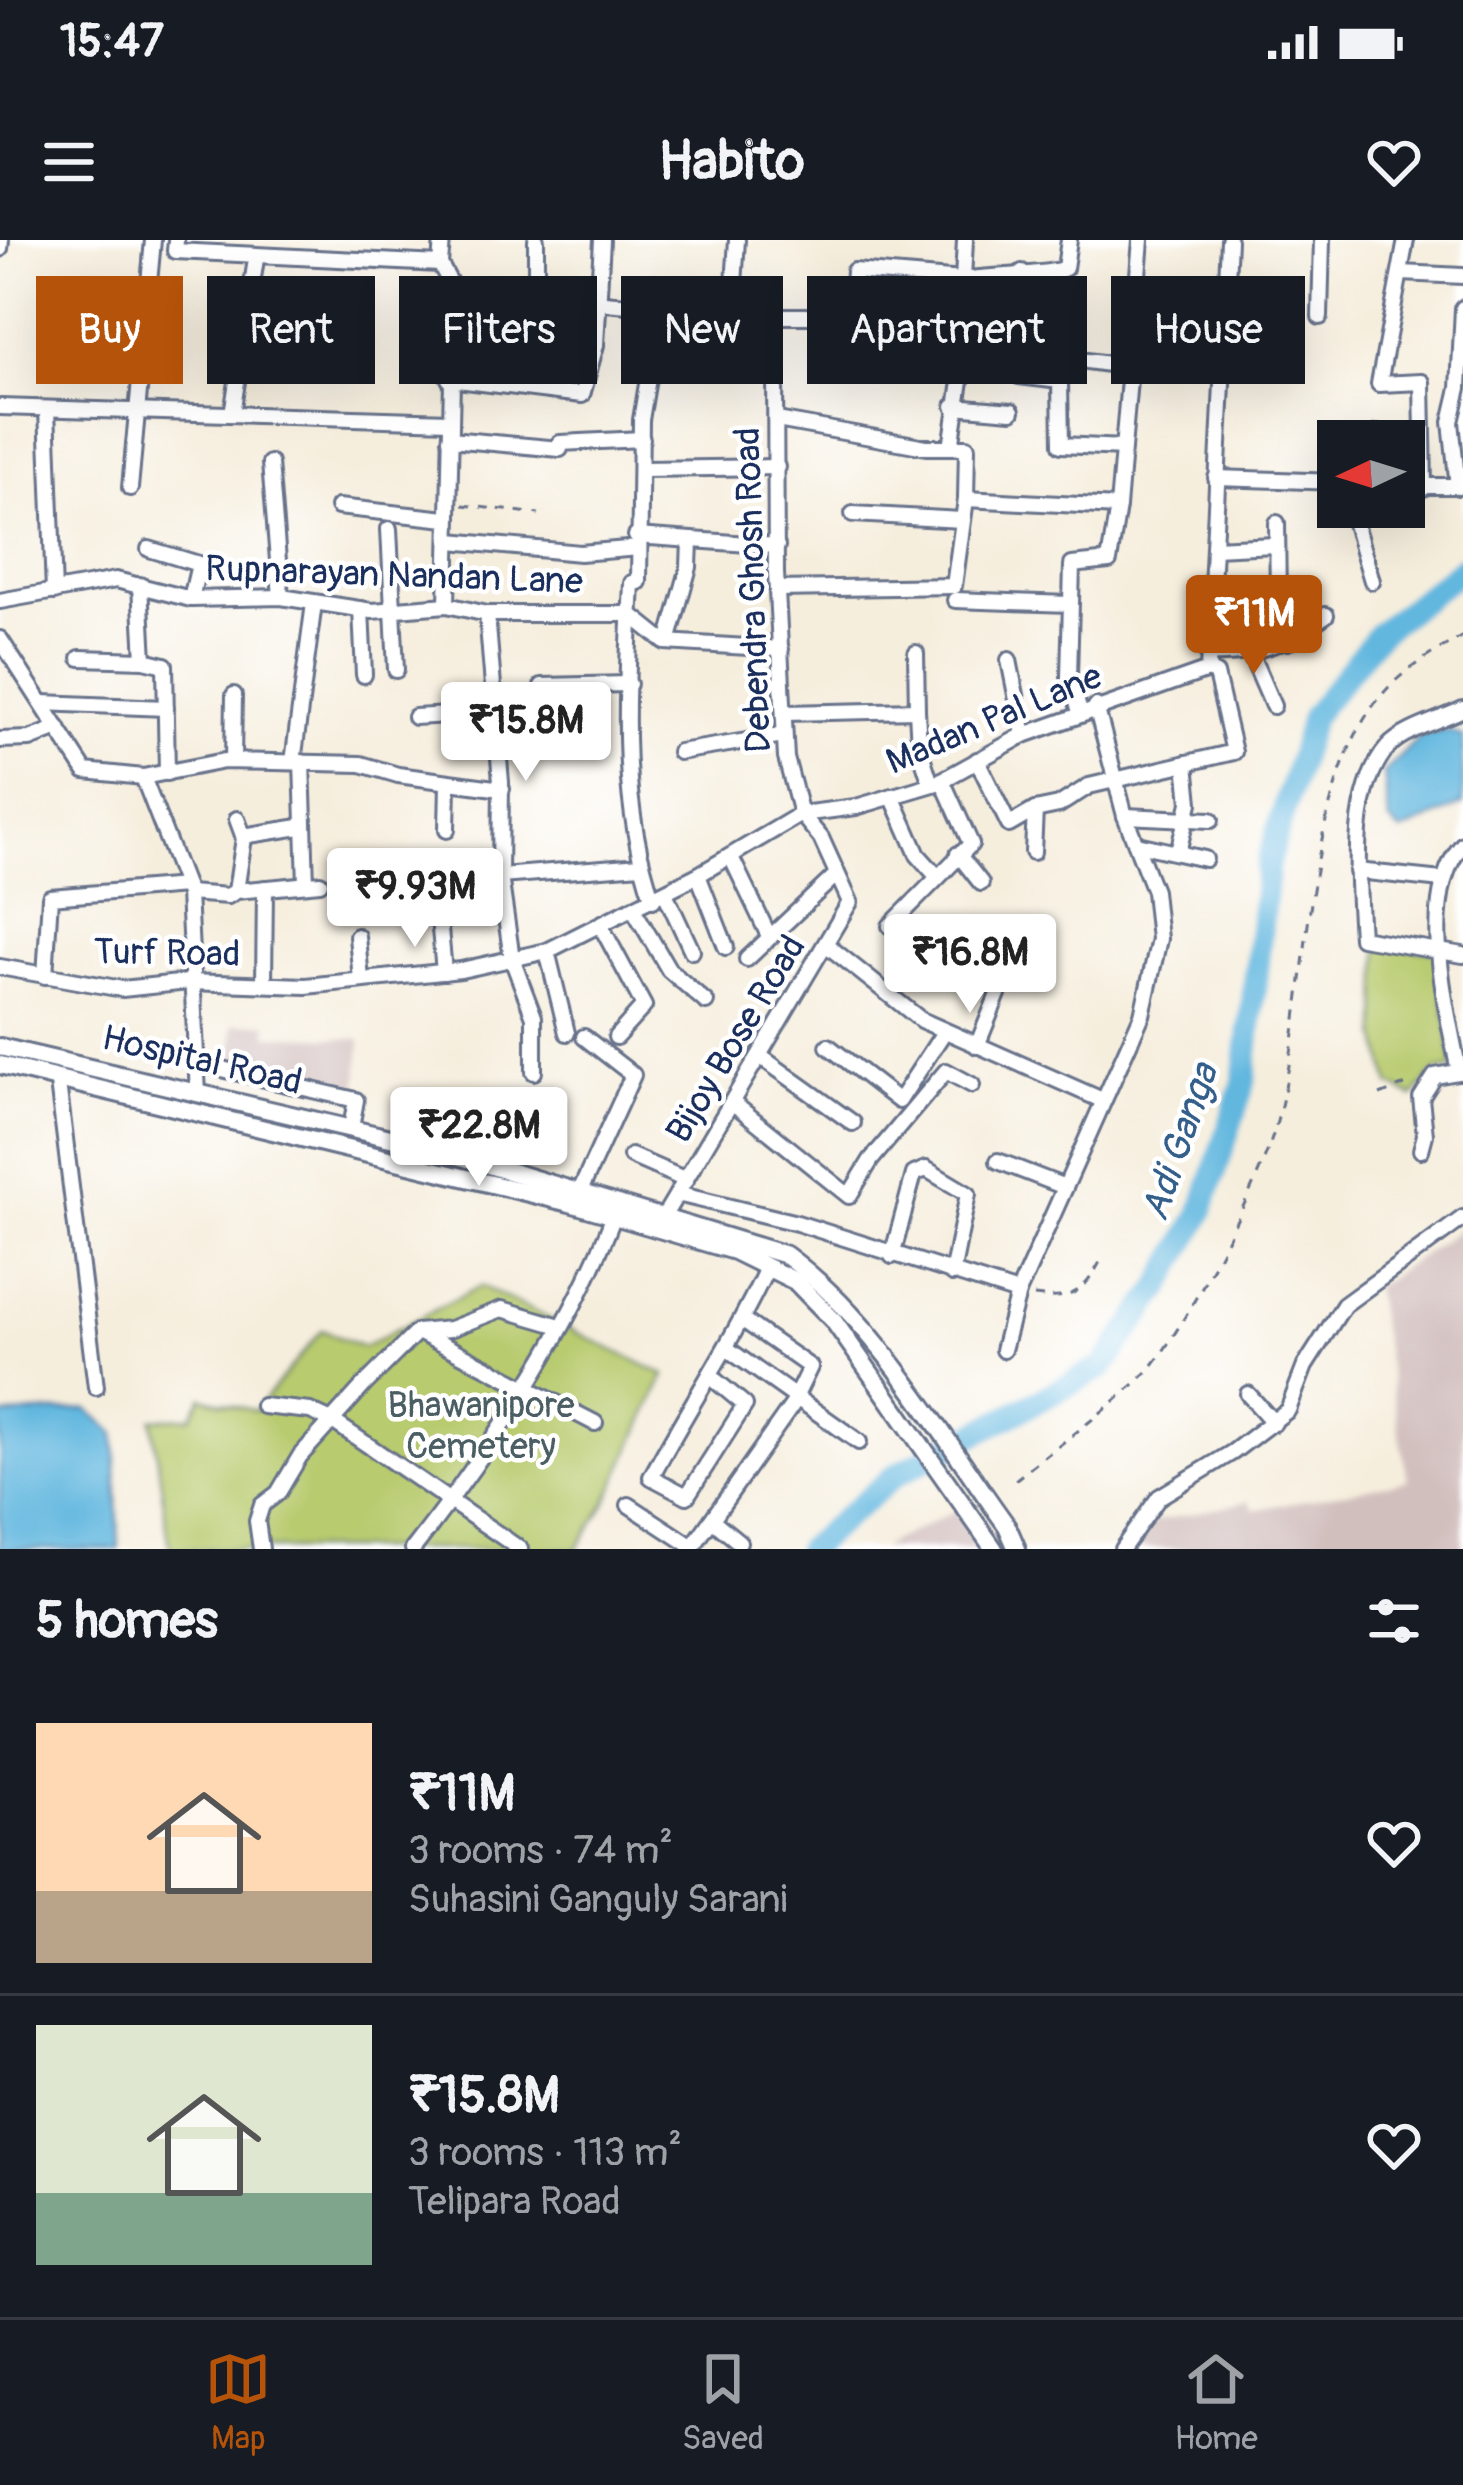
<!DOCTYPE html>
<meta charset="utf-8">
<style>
body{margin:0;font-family:Pangolin,sans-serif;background:#242831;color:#f1f3f6;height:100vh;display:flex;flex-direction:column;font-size:45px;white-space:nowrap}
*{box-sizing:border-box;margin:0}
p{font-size:39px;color:#9ea1a6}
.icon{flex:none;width:66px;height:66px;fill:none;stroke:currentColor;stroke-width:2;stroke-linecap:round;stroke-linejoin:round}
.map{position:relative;height:1309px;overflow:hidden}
.drawer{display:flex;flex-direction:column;background:#171b24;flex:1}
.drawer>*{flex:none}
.top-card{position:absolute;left:36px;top:36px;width:1392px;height:108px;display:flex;gap:24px}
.needle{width:78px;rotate:266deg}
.tools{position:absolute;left:1317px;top:180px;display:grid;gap:24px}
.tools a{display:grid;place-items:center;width:108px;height:108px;border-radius:0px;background:#171b24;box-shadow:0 12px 48px #0002;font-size:60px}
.price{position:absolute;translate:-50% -102px;padding:0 27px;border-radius:12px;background:#fff;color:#222;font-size:39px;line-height:78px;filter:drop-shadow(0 3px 6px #0008)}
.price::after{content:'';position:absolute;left:50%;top:72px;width:36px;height:27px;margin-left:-18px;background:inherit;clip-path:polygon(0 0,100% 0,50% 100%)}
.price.current{background:#b45309;color:#fff}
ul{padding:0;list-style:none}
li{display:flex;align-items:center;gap:36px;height:300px;padding:0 36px}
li+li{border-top:3px solid #363941}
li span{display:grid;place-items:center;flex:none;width:336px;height:240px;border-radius:0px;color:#555}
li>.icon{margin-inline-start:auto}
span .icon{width:144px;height:144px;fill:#fffc;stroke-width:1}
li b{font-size:51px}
h2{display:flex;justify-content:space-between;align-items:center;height:144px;padding:0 36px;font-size:51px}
.pill{padding:0 42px;border-radius:0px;background:#171b24;box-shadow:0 12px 48px #0002;font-size:42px;line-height:108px}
.pill.current{background:#b45309;color:#fff}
.status{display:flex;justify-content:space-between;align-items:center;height:84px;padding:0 60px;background:#171b24;direction:ltr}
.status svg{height:33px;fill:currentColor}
header{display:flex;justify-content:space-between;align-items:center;height:156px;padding:0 36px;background:#171b24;font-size:54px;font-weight:700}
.tabs{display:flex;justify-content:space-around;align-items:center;height:168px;border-top:3px solid #363941;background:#171b24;font-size:33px;color:#9ea1a6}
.tabs a{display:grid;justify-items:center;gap:6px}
.tabs .current{color:#b45309}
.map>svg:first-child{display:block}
.industrial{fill:#d1bfbe}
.green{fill:#b8cb6e;stroke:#6a7d66;stroke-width:3}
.water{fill:#62b7df;stroke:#3e739e;stroke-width:3}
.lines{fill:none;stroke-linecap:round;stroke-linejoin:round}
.river{stroke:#62b7df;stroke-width:24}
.minor-casing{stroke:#68728a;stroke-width:20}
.major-casing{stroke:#68728a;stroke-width:22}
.path{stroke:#68728a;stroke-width:3;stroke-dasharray:9 9;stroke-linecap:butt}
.minor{stroke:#fff;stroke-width:14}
.major{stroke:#fff;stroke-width:16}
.labels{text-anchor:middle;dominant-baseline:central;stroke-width:9;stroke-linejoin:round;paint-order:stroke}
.street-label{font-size:36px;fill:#1b2f5e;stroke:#fff}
.park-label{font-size:36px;fill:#4a5e63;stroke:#fff}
.water-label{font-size:39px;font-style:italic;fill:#345f8b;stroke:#fff}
</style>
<div class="status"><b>15:47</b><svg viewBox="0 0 49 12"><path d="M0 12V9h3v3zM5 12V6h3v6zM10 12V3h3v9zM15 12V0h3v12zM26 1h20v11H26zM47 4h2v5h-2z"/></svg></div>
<header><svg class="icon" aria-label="menu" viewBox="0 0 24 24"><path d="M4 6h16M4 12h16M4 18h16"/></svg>Habito<svg class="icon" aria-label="heart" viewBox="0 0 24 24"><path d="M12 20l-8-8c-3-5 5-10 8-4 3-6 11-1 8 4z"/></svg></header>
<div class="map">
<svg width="1463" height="1309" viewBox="0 0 1463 1309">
<rect width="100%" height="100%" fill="#fff"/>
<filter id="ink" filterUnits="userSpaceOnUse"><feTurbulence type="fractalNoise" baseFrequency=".00833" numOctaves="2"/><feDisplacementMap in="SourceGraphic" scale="24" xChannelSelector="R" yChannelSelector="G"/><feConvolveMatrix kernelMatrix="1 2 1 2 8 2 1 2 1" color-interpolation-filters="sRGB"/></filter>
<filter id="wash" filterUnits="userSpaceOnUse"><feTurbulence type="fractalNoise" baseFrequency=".004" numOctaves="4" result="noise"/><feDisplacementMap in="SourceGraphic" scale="48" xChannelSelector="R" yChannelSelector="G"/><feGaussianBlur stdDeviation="2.7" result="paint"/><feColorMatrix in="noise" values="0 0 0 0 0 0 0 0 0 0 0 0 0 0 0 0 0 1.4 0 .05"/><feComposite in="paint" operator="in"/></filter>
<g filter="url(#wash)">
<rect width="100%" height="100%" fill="#f6eedd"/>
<g class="industrial">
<path d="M267,783L268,795L361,799L357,857L233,829V784Z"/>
<path d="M1463,987V1309H1138L1149,1283L1249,1261L1254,1270L1408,1240L1374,1048Z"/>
<path d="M971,1263L1001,1309H882L887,1304Z"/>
</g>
<g class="green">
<path d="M1379,706L1437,712L1453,828L1434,832L1413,857L1390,845L1378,796Z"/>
<path d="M481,1046L665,1135L607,1261L577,1309H170L152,1179L191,1177L202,1157L255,1171L322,1090L363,1107Z"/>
</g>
<g class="water">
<path d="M1448,490L1463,497V564L1401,592L1389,581L1384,533L1423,493Z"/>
<path d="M88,1169L115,1193L119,1309H0V1176Z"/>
</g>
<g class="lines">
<path class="river" d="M808,1309L894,1236L1103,1127L1160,1048L1201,974L1244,842L1268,623L1312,477L1379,393L1463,328"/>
</g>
</g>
<g filter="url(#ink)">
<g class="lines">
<defs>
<g id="minor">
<path d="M176,0L175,11L440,24"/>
<path d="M442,0L440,24L454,50L447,365"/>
<path d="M965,0L963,40C986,36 1054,35 1065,28L1069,0"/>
<path d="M1406,0L1379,144L1422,142L1424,248"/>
<path d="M0,9L1,0"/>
<path d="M1401,33L1463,36"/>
<path d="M454,50L732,74"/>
<path d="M536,55V0"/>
<path d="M1320,77L1322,0"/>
<path d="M754,82L774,76H851L854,31L963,40"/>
<path d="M1019,121V136L1060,141L1061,205L1123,208"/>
<path d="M1087,121L1131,127"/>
<path d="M449,139L582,155L596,105L602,0"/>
<path d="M954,166L1012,171"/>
<path d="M0,167L450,181"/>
<path d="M47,169L54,352"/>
<path d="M232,174L256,19"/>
<path d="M450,199L560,209V203L642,199"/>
<path d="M1377,201V193"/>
<path d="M951,207L964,121H1019L1022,32"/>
<path d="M270,223L281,357"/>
<path d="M644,229L777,227"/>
<path d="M1216,238L1338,242"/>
<path d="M1404,246H1463"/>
<path d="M1458,247L1451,182L1459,148L1463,68"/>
<path d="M130,248L153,0"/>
<path d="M966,259L1118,267"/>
<path d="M338,267L446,279"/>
<path d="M1350,267L1372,341"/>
<path d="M853,274L962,280"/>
<path d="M1277,283L1278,357L1288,402"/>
<path d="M389,289L396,430"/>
<path d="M636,296L777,306"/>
<path d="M451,301L580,313L639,308"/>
<path d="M1214,308L1275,305"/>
<path d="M149,309L199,324L191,359"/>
<path d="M777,349L954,346L966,259L967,207H926L777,180"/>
<path d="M955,360L1070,364"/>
<path d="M0,361L116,340L191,359L281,357L372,371L447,365L487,374H630L665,402L781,409"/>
<path d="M361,369L364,435"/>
<path d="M487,374L501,542L500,636L512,719L534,777V832"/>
<path d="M0,399L85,531L143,537L224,521L361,524L398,535L502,549"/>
<path d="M668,402L689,327L690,301"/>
<path d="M1250,413L1273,466"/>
<path d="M1213,414C1258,416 1290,401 1326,375"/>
<path d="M80,418L144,420L140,345"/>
<path d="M144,420L165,425L167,533"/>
<path d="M1009,420L1024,495"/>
<path d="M1208,430L1229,0"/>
<path d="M542,446L629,444"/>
<path d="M42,463L166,468"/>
<path d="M1463,469C1443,479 1403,490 1388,507C1348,553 1358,642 1361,698L1463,715"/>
<path d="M917,470L919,507L931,544"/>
<path d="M1080,472L1069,436L1072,325L1109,321L1118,267L1141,0"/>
<path d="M785,473L917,470L916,413"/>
<path d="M415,477L497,472"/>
<path d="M0,500L30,499L58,488"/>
<path d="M679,512L784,495"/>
<path d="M977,520L1009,585L1035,570L1033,612"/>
<path d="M233,521L234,455"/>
<path d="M293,522L314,363"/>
<path d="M302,522L306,644"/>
<path d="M143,537L188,653L198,854"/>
<path d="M892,556L918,615L936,635"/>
<path d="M1035,570L1059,565L1089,546L1234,512L1216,434L1208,430"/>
<path d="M1125,576L1211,580"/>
<path d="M447,590L448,542"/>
<path d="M243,596L300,587"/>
<path d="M1137,604L1205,619"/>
<path d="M1178,612L1190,563L1186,523"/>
<path d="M958,614L981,643"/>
<path d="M731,617L768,694"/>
<path d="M1357,631L1442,640"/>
<path d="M698,635L726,707"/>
<path d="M500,636L641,625"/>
<path d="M398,638L500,633"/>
<path d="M236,651L320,643"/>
<path d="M188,653L228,656L236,651L244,598L237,579"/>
<path d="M665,653L692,711"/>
<path d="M653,660C617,558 627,449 632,343L639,342L641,180L660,67"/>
<path d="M438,668L444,732"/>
<path d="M634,670L669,730L706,762"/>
<path d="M601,686L644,766L616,797"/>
<path d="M890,686L971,604L942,540"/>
<path d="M357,696L361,740"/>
<path d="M828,706L921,780L1102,860"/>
<path d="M547,711L567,793"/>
<path d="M747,719L837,634"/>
<path d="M0,727L122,749L188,742L306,746L461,730L547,711L698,635L801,574L856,567L937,543L1024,495L1208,430"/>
<path d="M45,736L50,657L185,646"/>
<path d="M264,744L265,648"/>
<path d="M828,806L899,861L944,792"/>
<path d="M977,806L1019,702"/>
<path d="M761,817L853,883"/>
<path d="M196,823L356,860L351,888"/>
<path d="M1459,832C1447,769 1417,656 1463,604"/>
<path d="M58,843L96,1147"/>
<path d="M733,863L849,956L871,920L946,831L972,845"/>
<path d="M1421,910L1425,895L1421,858L1435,836L1463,831"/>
<path d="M631,916L686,940"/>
<path d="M998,921L1065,947"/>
<path d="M580,951L633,835L584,797"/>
<path d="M677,954L797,983L1018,1053L1142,775L1159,699L1154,651L1125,576L1096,466"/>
<path d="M658,986L850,662L821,598L801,574L786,518L776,333L775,125L754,82L732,74L737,0"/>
<path d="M892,1016L914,934L926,929L968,954L952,1034"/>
<path d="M743,1080L810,1127L794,1160"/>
<path d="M422,1094L595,1183"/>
<path d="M729,1110L859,1202"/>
<path d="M1003,1110L1018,1053"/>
<path d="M710,1136L745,1165L687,1256L651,1237C689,1166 733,1101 767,1028"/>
<path d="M1248,1154L1274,1183"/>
<path d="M263,1166L310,1171L334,1182L520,1309"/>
<path d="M629,1265L693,1307"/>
<path d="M712,1280L739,1302"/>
<path d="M261,1309L257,1281L262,1265L278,1253L300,1216L364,1145L417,1092L450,1089L502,1069L560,1086"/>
<path d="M413,1309C487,1214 570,1091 613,978"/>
<path d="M691,1309L795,1161"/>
<path d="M1122,1309L1159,1257L1233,1212L1288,1170L1305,1126L1344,1065L1463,978"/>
</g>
<g id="major">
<path d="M0,807L429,907L786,1015C879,1084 940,1194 1007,1286L1017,1309"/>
<path d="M0,825L570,963L734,1011L795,1041L833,1080L994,1309"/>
</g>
</defs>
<use href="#minor" class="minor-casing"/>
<use href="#major" class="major-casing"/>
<g class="path">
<path d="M463,265L539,274"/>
<path d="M1380,855L1412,842"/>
<path d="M1034,1056C1072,1061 1085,1052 1102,1018"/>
<path d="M1015,1240C1058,1206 1103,1173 1143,1136C1178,1103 1253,953 1270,904C1314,779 1295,545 1388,448C1408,427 1437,410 1463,396"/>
</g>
<use href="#minor" class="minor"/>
<use href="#major" class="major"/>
</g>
</g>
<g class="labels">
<g class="street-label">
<text transform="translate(394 335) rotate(2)">Rupnarayan Nandan Lane</text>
<text transform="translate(753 350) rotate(-92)">Debendra Ghosh Road</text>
<text transform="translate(994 479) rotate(-23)">Madan Pal Lane</text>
<text transform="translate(167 713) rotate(1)">Turf Road</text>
<text transform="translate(736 799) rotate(-59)">Bijoy Bose Road</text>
<text transform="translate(202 820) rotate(13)">Hospital Road</text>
</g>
<g class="park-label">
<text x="481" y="1165">Bhawanipore<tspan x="481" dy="41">Cemetery</tspan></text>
</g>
<g class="water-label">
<text transform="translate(1180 902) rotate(-71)">Adi Ganga</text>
</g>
</g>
</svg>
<div class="tools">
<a><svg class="needle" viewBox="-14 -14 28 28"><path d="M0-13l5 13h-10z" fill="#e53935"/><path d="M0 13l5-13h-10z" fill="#9ea1a6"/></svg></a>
</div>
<b class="price current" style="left:1254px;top:437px">₹11M</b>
<b class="price" style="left:526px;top:544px">₹15.8M</b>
<b class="price" style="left:415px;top:710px">₹9.93M</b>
<b class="price" style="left:970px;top:776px">₹16.8M</b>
<b class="price" style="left:479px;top:949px">₹22.8M</b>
<div class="top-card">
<a class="pill current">Buy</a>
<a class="pill">Rent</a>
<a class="pill">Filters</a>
<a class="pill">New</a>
<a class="pill">Apartment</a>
<a class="pill">House</a>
</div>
</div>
<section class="drawer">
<h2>5 homes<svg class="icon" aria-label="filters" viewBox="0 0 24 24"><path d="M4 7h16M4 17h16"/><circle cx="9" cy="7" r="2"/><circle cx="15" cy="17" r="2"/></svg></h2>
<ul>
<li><span style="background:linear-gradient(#ffd9b3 70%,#b9a48a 0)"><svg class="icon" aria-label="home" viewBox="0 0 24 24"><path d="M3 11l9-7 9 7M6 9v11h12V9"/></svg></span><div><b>₹11M</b><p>3 rooms · 74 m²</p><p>Suhasini Ganguly Sarani</p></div><svg class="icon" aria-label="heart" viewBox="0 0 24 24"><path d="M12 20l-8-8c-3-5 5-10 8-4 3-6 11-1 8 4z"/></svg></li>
<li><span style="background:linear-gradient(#dfe7d0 70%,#7fa58c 0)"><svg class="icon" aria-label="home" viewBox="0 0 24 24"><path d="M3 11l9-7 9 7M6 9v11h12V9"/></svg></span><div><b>₹15.8M</b><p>3 rooms · 113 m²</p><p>Telipara Road</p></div><svg class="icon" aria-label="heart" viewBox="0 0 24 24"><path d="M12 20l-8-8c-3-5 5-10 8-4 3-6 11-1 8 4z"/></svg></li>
</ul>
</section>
<nav class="tabs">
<a class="current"><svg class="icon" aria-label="map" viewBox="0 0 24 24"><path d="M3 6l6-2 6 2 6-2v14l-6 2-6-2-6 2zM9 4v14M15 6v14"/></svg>Map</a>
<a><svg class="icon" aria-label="saved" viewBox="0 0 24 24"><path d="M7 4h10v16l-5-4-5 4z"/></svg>Saved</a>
<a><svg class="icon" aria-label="home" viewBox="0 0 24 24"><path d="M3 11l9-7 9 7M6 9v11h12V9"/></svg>Home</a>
</nav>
